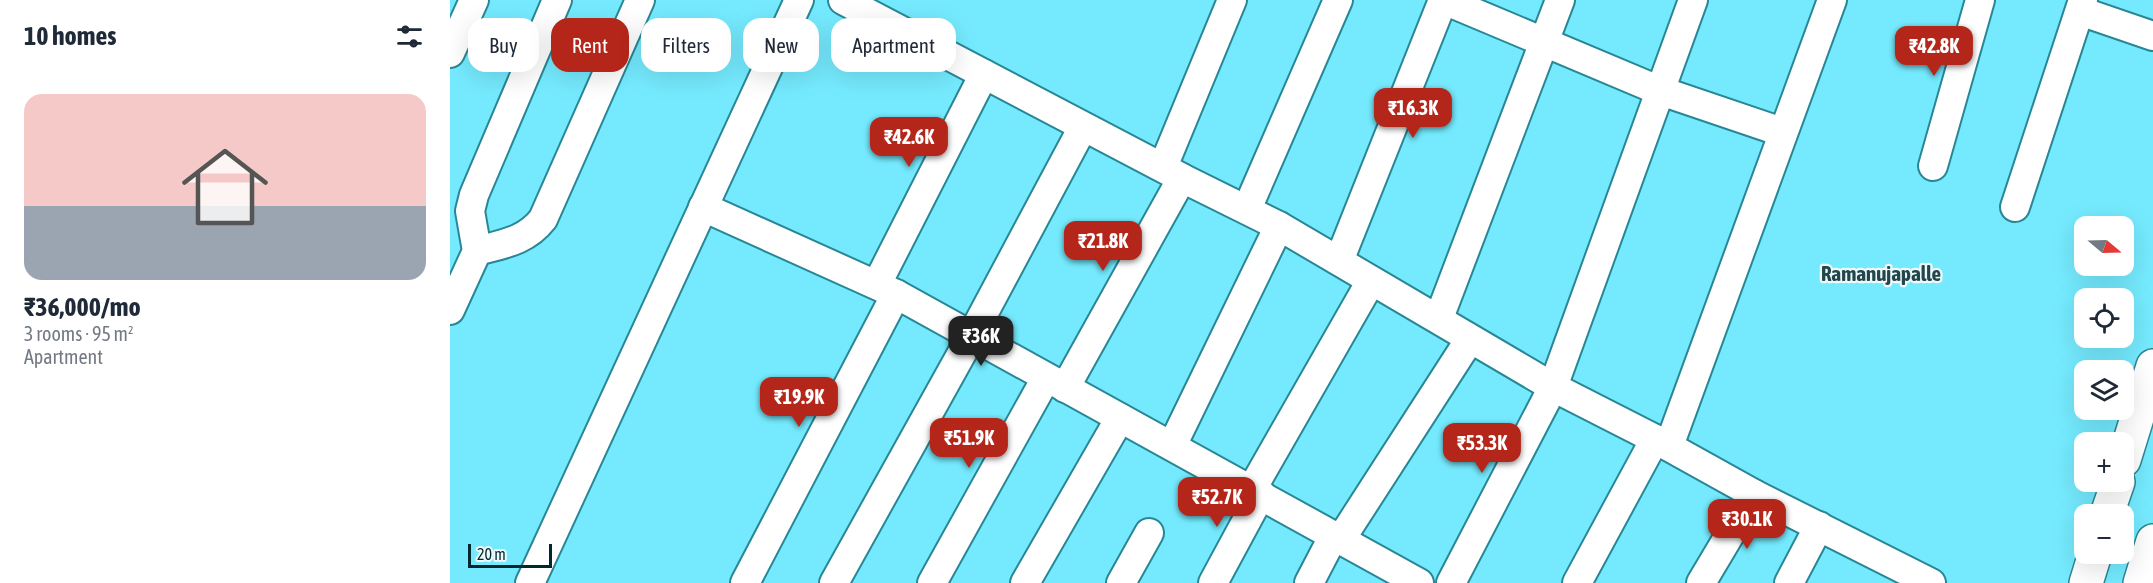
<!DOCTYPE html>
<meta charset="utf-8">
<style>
body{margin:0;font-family:"Asap Condensed",sans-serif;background:#f2f2f3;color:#1f2937;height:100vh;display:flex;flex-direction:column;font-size:22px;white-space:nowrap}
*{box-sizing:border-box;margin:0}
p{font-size:20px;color:#747a83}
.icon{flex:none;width:33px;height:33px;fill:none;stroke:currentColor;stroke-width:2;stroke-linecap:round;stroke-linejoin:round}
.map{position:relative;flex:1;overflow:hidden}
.sheet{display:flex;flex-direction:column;background:#fff;width:450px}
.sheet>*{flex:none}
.hud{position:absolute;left:18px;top:18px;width:570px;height:54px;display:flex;gap:12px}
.needle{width:39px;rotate:109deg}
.fabs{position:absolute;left:1624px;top:216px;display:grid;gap:12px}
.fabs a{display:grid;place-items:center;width:60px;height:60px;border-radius:12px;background:#fff;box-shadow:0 6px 24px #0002;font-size:30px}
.scale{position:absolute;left:18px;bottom:15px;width:84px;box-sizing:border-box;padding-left:6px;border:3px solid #01282e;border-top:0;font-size:16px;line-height:21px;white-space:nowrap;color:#01282e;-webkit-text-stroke:4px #eff9fb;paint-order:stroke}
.price{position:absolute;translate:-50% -51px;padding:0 14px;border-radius:12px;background:#b42619;color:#fff;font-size:20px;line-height:39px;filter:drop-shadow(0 2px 3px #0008)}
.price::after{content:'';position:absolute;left:50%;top:36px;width:18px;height:14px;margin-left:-9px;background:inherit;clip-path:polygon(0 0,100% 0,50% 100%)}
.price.current{background:#222;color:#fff}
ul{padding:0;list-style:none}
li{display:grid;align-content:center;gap:12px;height:318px;padding:0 24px}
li+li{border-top:2px solid #e0e1e3}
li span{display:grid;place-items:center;height:186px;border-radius:18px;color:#555}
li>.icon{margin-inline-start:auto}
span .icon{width:108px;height:108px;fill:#fffc;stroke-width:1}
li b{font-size:26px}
h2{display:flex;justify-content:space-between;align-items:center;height:72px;padding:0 24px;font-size:26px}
.tag{padding:0 21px;border-radius:18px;background:#fff;box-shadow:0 6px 24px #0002;font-size:21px;line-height:54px}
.tag.current{background:#b42619;color:#fff}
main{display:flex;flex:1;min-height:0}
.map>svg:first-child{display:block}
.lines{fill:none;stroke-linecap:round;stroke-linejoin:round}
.minor-casing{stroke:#298795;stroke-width:32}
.highway-casing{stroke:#298795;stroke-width:36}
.minor{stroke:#fff;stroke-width:28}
.highway{stroke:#fff;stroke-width:33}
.labels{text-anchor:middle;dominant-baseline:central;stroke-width:4.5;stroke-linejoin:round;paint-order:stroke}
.quarter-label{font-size:21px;font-weight:bold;fill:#21464c;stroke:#eff9fb}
</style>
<main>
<section class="sheet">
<h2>10 homes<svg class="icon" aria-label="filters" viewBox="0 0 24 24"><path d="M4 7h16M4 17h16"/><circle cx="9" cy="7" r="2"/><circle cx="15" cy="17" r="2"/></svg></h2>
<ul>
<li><span style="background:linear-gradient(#f6c9c9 60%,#9aa5b1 0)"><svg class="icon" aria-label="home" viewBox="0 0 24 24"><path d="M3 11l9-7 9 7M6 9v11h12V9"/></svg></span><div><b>₹36,000/mo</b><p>3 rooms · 95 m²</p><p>Apartment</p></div></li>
</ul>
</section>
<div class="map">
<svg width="1703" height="583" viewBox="0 0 1703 583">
<rect width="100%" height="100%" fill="#75eafe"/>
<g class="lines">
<defs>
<g id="minor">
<path d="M393,0L732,178L829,226L1103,387L1205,439L1304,494L1481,583"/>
<path d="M994,0L1208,90L1332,132"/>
<path d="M1630,11L1703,36"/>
<path d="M0,53L24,0"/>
<path d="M1483,166L1530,0"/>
<path d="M713,167L782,0"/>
<path d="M253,207L446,294L969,583"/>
<path d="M1565,207L1633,0"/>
<path d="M797,209L888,0"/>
<path d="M27,251C53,244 76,241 93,219L190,0"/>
<path d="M889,261L993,0"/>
<path d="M427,284L534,74"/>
<path d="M0,310L27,251L20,211L24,195L107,0"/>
<path d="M989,318L1110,0"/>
<path d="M615,388L732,178"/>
<path d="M722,446L829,226"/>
<path d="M1219,446L1382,0"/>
<path d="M802,489L921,281"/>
<path d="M891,539L1020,339"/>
<path d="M80,583L349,0"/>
<path d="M295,583L446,294"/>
<path d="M384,583L522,335L633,127"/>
<path d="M482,583L596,378"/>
<path d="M575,583L670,418"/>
<path d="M671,583L699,533"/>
<path d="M763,583L811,494"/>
<path d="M859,583L884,535"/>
<path d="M1001,583L1103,387L1243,0"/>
<path d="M1127,583L1205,439"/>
<path d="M1251,583L1304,494"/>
<path d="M1339,583L1369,526"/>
</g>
<g id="highway">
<path d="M1674,460L1703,366"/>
<path d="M1657,514L1668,482"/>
<path d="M1636,583L1645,554"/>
<path d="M1690,583L1703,541"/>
</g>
</defs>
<use href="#minor" class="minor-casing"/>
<use href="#highway" class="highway-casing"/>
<use href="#minor" class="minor"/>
<use href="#highway" class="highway"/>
</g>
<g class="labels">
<g class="quarter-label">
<text x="1431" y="273">Ramanujapalle</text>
</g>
</g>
</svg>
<div class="fabs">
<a><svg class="needle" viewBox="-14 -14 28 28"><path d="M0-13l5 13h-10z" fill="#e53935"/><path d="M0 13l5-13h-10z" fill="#747a83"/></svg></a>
<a><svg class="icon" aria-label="locate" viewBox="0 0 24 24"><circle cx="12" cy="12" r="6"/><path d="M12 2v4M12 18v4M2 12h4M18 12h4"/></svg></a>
<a><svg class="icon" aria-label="layers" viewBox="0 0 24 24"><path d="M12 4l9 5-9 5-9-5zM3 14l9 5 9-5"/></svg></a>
<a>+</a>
<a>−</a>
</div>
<div class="scale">20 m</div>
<b class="price" style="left:1484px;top:77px">₹42.8K</b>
<b class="price" style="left:963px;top:139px">₹16.3K</b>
<b class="price" style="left:459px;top:168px">₹42.6K</b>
<b class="price" style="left:653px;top:272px">₹21.8K</b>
<b class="price current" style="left:531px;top:367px">₹36K</b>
<b class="price" style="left:349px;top:428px">₹19.9K</b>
<b class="price" style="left:519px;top:469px">₹51.9K</b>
<b class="price" style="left:1032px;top:474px">₹53.3K</b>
<b class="price" style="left:767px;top:528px">₹52.7K</b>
<b class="price" style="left:1297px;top:550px">₹30.1K</b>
<div class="hud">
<a class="tag">Buy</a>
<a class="tag current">Rent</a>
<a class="tag">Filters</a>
<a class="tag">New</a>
<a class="tag">Apartment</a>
</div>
</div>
</main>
